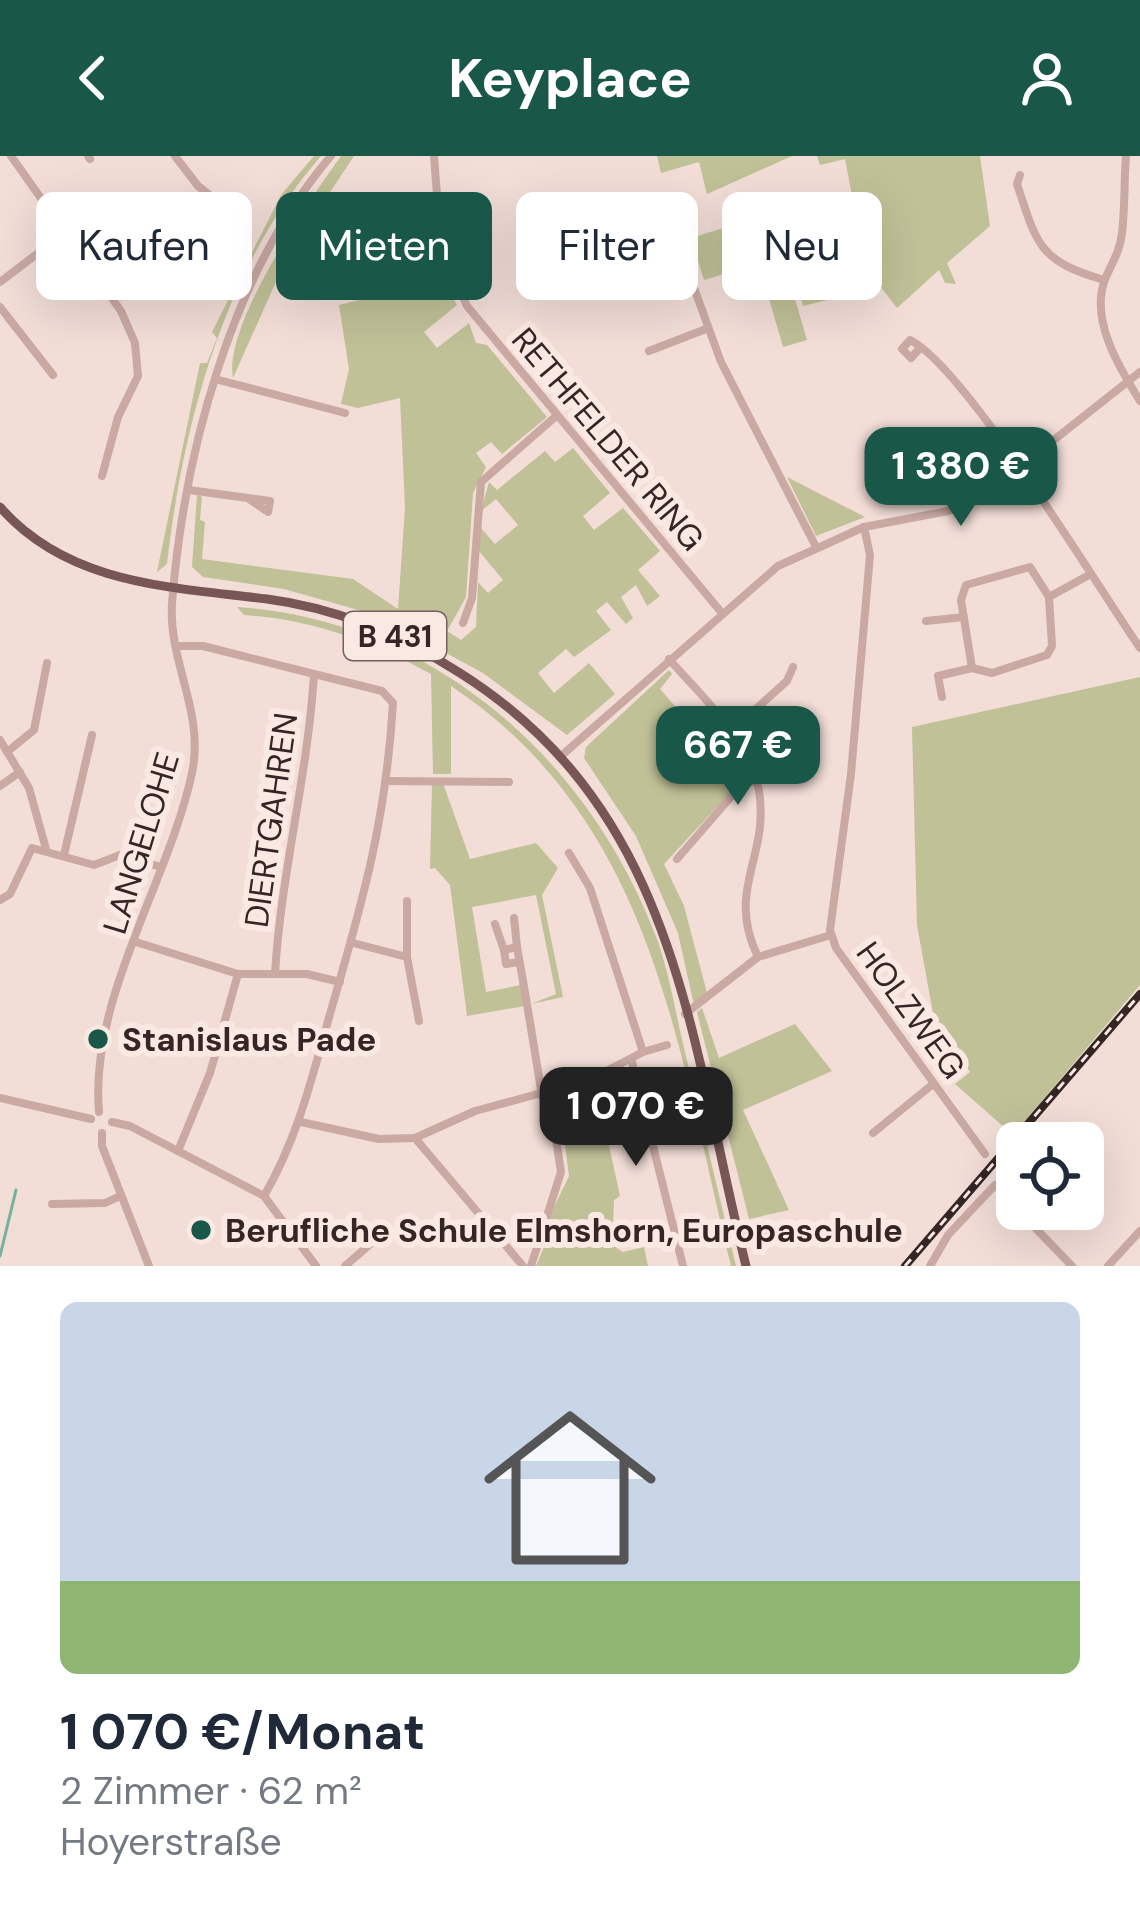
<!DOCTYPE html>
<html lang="de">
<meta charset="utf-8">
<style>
body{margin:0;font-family:"DM Sans",sans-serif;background:#f6f6f7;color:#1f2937;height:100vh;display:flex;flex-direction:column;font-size:45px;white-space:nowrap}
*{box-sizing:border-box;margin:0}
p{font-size:39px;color:#747a83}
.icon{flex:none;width:66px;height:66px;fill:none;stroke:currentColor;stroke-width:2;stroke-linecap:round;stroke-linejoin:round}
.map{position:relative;height:1110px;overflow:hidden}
.details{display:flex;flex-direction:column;background:#fff;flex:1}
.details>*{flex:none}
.guide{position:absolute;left:36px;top:36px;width:1068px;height:108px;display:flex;gap:24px}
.fabs{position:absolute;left:996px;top:966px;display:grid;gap:24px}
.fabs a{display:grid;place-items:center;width:108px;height:108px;border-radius:18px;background:#fff;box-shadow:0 12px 48px #0002;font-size:60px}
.price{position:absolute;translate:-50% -102px;padding:0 27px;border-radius:24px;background:#195849;color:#fff;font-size:39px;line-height:78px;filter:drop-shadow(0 3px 6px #0008)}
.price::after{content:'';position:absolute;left:50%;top:72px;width:36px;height:27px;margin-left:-18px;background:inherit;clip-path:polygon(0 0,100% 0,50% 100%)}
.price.selected{background:#222;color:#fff}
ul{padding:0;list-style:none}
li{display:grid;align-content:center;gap:24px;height:636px;padding:0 60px}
li span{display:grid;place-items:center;height:372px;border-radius:18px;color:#555}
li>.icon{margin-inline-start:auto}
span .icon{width:216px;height:216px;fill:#fffc;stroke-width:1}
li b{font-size:51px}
.tag{padding:0 42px;border-radius:18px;background:#fff;box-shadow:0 12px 48px #0002;font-size:42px;line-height:108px}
.tag.selected{background:#195849;color:#fff}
header{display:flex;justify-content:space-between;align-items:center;height:156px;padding:0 60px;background:#195849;color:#fff;font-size:54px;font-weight:700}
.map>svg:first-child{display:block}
.green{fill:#c0c197}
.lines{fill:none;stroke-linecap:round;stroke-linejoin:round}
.stream{stroke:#75b0a0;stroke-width:3}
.minor{stroke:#caa9a3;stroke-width:8}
.major{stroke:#775655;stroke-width:9}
.rail-casing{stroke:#352525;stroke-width:8}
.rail{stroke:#fae8e3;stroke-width:3;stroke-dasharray:9;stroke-linecap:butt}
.poi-dot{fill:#195849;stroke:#fae8e3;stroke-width:4.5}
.labels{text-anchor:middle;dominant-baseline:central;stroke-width:12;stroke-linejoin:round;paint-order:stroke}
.shield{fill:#fae8e3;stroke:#70605e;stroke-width:3}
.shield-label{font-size:30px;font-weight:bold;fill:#352525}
.street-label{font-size:33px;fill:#352525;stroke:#fae8e3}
.poi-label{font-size:33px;font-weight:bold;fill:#352525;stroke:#fae8e3;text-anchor:start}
</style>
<header><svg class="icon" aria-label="back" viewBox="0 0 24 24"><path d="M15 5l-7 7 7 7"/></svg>Keyplace<svg class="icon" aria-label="person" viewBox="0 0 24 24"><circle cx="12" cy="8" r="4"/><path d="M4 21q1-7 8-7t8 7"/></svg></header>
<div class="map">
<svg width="1140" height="1110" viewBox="0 0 1140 1110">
<rect width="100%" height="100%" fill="#f2ddd7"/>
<g class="green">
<path d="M314,0H321C225,110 183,267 167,408L157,416L200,207H207L217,182L212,176L281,39Z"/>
<path d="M341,0H354L287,101L233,222C223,170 308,46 341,0Z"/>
<path d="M657,0H792L707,38L699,6L661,17Z"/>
<path d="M817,0H980L990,70L947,107L956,128L945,127L939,114L897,152L876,125L869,128L845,3L820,9Z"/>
<path d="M803,47L816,91L704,124L691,82Z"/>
<path d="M848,103L856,137L803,150L794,116Z"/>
<path d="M785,109L807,184L783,191L761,115Z"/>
<path d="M443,123L457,149L424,176L437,192L469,167L476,187L487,189L547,261L502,298L491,286L476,297L486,311L473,337L466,441L447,475L461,484L476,471L478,426L488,437L503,424L479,395L480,371L495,388L518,369L496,343L481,355L489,326L497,334L545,295L555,306L573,292L610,337L583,360L594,374L623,352L660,395L638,414L660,440L647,450L636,429L621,441L633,462L626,468L607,446L596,455L611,474L574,501L566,493L538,517L554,537L589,507L615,538L567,579L483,517L376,459L284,433L203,421L192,411L197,339L202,340L200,364L205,366L202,403L353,423L398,453L405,352L400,242L358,252L341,248L349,213L339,149Z"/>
<path d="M787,321L865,361L816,380Z"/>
<path d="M237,451C429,464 583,597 653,773C668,809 674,850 683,888C701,962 718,1036 736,1110H731C677,891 654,665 451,530V618H433L431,518C373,486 311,463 244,459Z"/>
<path d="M669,514L672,518L660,533L741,625L664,708L684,750L707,837L694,849L678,777L636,680L584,602L586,591Z"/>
<path d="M1140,521V829L1013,979L955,928L970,916L934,863L917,769L912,571Z"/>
<path d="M432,627H443L470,703L536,687L558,712L542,739L563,841L531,848L556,838L536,739L472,751L486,836L521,829L525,850L467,860L450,729L435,712L430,713Z"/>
<path d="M702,852L719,902L795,868L832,915L743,954L789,1054L749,1063L697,856Z"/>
<path d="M605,971L620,1040L614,1044L612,1089L623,1096L644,1091L648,1110H536L547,1084L545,1070L569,1020L564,981Z"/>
</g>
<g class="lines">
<path class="stream" d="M0,1100L16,1034"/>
<g class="minor">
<path d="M11,0L121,155L135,187L138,220L118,261L102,320"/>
<path d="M88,0L90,3"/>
<path d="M175,0L198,30L232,57"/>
<path d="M434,0L441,91L467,150L721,456"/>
<path d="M1126,0C1124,25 1125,52 1122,77C1120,95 1113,105 1106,121C1088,162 1120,213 1140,245"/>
<path d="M1020,19L1017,28C1037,89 1039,105 1104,124"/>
<path d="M674,77L683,65L670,56L662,69L674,77L721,206L815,389"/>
<path d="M0,126L62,79"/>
<path d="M335,128L364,81L436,53"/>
<path d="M0,151L53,219"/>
<path d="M920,192L911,202L902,193L910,184C965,211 1095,427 1140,492"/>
<path d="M649,195L706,173"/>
<path d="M215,223L345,257"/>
<path d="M189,334L270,345L268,356L249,343"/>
<path d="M864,371L870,399L851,618L830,774L836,792L985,998"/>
<path d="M1049,441L1030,411L966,429L961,444L972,512L992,517L1047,499L1052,490L1049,441L1089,419"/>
<path d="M926,465L964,461"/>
<path d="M463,467L472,442L481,326L555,261"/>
<path d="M179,490H203L382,535L393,547C386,663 364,741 332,851C313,917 299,980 264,1040"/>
<path d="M669,503C701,540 751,584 759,635C770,701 725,733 758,801"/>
<path d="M942,541L938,520L972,512"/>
<path d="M730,576L787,525L793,511"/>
<path d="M0,584L29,632L46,693"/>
<path d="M7,596L34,574L47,507"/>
<path d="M561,600L778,410L864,371L948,355L983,340L1140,216"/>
<path d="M388,625L509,626"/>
<path d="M0,630L20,616"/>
<path d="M569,697L590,732L643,896"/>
<path d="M64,699L92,579"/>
<path d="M677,703L743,627L756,625"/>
<path d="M0,744L10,738L32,692L94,709L120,699L161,711"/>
<path d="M407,745V801L419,865"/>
<path d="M514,762L517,791"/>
<path d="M495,768L504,794"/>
<path d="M136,786L238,818H307L340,826"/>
<path d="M353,787L407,801"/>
<path d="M519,806L506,808L504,794L517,791C526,841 534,890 542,940"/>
<path d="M275,818C281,716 308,619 314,518"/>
<path d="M685,858L758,801L831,779"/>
<path d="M632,906L683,1110"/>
<path d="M0,942L91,963"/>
<path d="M99,956C89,843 169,725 192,617C205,556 168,506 172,447C184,297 231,117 331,0"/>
<path d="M112,966L130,970L264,1040L316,1110"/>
<path d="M301,966L379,983L415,982L475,955L589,924L643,896L667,889"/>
<path d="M102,977V990L149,1110"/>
<path d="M873,977L933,928"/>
<path d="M415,982L523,1110"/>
<path d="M178,995L210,917L238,818"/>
<path d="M52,1048L105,1047L120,1040"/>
<path d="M1017,1053L1072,1110"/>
<path d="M345,1110L382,1078"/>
<path d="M531,1110L561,1016L549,938"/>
<path d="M930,1110L948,1079L995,1029L1017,1053"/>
<path d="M1108,1110L1140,1075"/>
</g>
<path class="major" d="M0,351C68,429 171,431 267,443C337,452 401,479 460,517C678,655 689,881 746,1110"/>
<defs>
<path id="rail" d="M905,1110L1140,838"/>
</defs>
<use href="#rail" class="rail-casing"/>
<use href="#rail" class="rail"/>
</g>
<g class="poi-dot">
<circle cx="98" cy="883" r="12"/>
<circle cx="201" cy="1074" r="12"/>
</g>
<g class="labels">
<rect class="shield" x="344" y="456" width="102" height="48" rx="9"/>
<g class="shield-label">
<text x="395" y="480">B 431</text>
</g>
<g class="street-label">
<text transform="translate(608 283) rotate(50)">RETHFELDER RING</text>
<text transform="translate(271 664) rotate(-82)">DIERTGAHREN</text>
<text transform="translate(141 687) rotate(-73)">LANGELOHE</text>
<text transform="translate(911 854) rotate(54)">HOLZWEG</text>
</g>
<g class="poi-label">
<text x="122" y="883">Stanislaus Pade</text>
<text x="225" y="1074">Berufliche Schule Elmshorn, Europaschule</text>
</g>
</g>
</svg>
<div class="fabs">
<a><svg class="icon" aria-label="locate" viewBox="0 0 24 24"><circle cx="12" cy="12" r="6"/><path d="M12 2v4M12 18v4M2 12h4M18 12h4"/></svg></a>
</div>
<b class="price" style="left:961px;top:373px">1 380 €</b>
<b class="price" style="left:738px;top:652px">667 €</b>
<b class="price selected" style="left:636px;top:1013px">1 070 €</b>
<div class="guide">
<a class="tag">Kaufen</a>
<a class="tag selected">Mieten</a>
<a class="tag">Filter</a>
<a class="tag">Neu</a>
</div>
</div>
<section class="details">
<ul>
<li><span style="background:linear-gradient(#c9d6e8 75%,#8fb573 0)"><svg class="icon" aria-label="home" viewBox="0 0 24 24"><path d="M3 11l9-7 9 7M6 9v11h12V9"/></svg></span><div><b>1 070 €/Monat</b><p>2 Zimmer · 62 m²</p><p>Hoyerstraße</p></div></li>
</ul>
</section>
